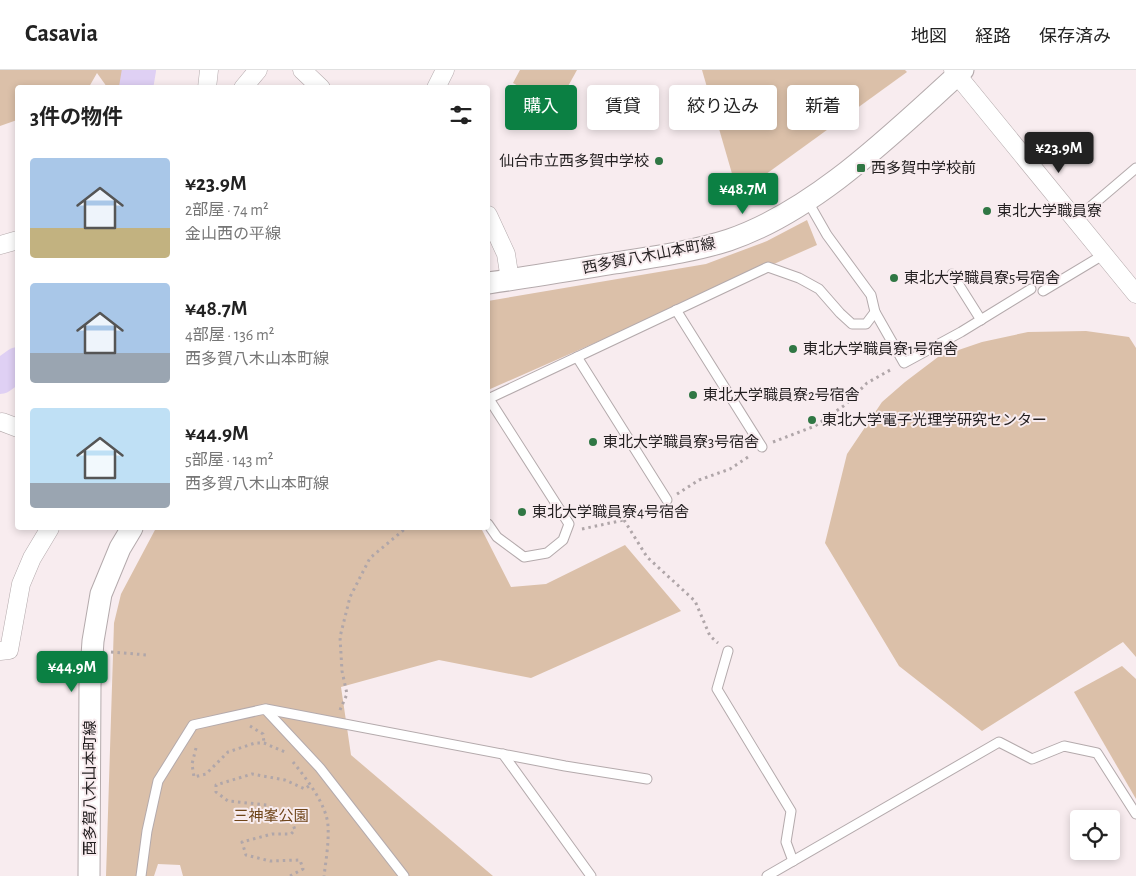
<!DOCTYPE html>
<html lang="ja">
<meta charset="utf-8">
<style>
body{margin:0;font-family:"Alegreya Sans","Noto Sans JP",sans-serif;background:#f2f2f2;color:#222;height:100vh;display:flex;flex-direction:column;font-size:19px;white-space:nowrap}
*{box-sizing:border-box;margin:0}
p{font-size:16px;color:#767676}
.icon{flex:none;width:28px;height:28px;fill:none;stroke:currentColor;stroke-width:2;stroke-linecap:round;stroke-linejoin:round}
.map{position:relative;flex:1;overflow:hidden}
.side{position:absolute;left:15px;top:15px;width:475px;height:445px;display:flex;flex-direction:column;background:#fff;border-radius:5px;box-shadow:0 2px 8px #0003}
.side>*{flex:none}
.banner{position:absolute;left:505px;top:15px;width:475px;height:45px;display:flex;gap:10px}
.buttons{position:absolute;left:1070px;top:740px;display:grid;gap:10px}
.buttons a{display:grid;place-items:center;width:50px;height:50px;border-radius:5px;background:#fff;box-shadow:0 2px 8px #0003;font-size:25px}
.price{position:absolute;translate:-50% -42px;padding:0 11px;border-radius:5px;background:#0b8043;color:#fff;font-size:16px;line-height:32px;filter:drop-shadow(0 1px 2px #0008)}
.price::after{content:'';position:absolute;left:50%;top:30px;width:15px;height:11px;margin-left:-8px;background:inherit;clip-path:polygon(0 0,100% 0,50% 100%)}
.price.selected{background:#222;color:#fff}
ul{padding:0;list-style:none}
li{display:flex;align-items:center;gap:15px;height:125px;padding:0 15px}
li span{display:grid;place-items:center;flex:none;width:140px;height:100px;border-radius:5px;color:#555}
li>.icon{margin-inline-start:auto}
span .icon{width:60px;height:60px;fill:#fffc;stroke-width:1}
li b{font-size:21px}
h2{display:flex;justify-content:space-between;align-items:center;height:60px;padding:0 15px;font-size:21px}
.pill{padding:0 18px;border-radius:5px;background:#fff;box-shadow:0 2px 8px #0003;font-size:18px;line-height:45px}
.pill.selected{background:#0b8043;color:#fff}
header{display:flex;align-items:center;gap:30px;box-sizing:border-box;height:70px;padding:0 25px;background:#fff;border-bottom:1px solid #e0e0e0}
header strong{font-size:24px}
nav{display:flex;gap:28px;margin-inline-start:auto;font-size:18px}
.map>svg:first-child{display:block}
.green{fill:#dbc0a9}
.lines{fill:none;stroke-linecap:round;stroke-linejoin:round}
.river{stroke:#dfd0f4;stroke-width:34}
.service-casing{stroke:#b4aaac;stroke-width:11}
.minor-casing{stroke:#b4aaac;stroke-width:19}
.tertiary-casing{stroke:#b4aaac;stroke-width:23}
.path{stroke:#b0a6a9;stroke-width:3;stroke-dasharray:2.5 4;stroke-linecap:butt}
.service{stroke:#fff;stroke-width:9}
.minor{stroke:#fff;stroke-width:18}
.tertiary{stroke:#fff;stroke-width:21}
.poi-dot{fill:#307744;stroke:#f8ecef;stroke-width:2}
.labels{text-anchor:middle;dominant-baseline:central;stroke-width:4;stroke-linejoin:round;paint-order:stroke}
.poi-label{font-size:15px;fill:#231f20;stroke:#f8ecef;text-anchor:start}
.street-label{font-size:15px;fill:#231f20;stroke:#f8ecef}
.park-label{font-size:15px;fill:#6f451a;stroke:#f8ecef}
</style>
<header>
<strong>Casavia</strong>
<nav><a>地図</a><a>経路</a><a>保存済み</a></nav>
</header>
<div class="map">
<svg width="1136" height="806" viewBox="0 0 1136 806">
<rect width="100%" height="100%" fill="#f8ecef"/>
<g class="green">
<path d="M0,0H137L133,17H107L97,3L89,17L18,18L17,50L0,56Z"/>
<path d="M520,0H577L556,38L513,13Z"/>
<path d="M702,0H905L907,2L762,107L735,114Z"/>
<path d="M807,150L817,175L488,320V231L706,194L767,171Z"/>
<path d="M1086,261L1129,267L1136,278V587L1123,572L982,661L899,596L825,473L847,384L882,332L905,312L938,287L982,272L1028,262Z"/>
<path d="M156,458H481L511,517L546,514L625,475L681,541L531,608L439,590L341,617L351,685L493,806H183L180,795L158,794L154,806H106L114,553L121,524Z"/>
<path d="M1122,596L1136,609V729L1074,622Z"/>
</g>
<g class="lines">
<g class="river">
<path d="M136,18L139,0"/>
<path d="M0,307L18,294"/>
</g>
<defs>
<g id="service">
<path d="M1075,150L1136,98"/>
<path d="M952,204L981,250"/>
<path d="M1043,221L1103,185"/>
<path d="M676,240L762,377"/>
<path d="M875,242L904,293L961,262L1031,219"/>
<path d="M577,287L667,430"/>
<path d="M488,329L768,197L799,208L819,219L840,243L852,254H866L875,242L871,225L827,165L807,130"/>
<path d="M488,454L497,467L524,487L547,483L563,470L569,454L489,329"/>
<path d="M728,581L717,619L791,741L786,772L793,791"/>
<path d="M266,639L565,696L647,709"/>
<path d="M503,684L591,806"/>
<path d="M141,806L147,761L158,711L193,655L265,639L320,698L404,806"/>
<path d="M767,806L999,672L1032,689L1064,676L1097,683L1136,744"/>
</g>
<g id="minor">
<path d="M302,0L321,18"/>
<path d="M953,0L1136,224"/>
<path d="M207,18L209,0"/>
<path d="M243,18L258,0"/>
<path d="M436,18L445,0"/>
<path d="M488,145L506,184L510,210"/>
<path d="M0,175L18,170"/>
<path d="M2,352L18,358"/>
<path d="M0,581L9,580L21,514L32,488L50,458"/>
</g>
<g id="tertiary">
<path d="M488,213C530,207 572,200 615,193C653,187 692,182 729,170C817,140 895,61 963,0"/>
<path d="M89,806L90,615L93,571L101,524L120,478L132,458"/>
</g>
</defs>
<use href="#service" class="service-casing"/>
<use href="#minor" class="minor-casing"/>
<use href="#tertiary" class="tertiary-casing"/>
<g class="path">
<path d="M773,372L815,356L845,335L867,313L892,299"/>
<path d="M677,424L699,410L730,399L751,385"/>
<path d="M624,450L647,487L695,531L710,566L718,573"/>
<path d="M582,459L624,450L656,435"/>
<path d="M111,582L147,585"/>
<path d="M340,640L347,624L342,601L340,567L350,527L370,488L406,458"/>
<path d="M250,656L263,664L264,673"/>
<path d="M196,678L192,694L194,707L206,704L228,682L255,673H264L285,682"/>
<path d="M293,692C306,708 327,735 328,756C329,772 326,790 324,806"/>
<path d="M290,806L303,799L300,790L270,791L246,785L242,772L272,764H291L295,760L291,749L267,735L228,731L216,722V715L252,704L285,710L305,719L310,715"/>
</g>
<use href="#service" class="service"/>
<use href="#minor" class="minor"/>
<use href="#tertiary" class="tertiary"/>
</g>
<g class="poi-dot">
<circle cx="659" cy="91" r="5"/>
<rect x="856" y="93" width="10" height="10" rx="2.5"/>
<circle cx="987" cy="141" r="5"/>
<circle cx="894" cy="208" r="5"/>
<circle cx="793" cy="279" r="5"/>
<circle cx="693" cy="325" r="5"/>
<circle cx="812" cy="350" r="5"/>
<circle cx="593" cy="372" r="5"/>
<circle cx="522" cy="442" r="5"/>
</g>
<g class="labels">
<g class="poi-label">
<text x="649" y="91" text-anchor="end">仙台市立西多賀中学校</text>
<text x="871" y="98">西多賀中学校前</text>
<text x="997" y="141">東北大学職員寮</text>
<text x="904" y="208">東北大学職員寮5号宿舎</text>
<text x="803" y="279">東北大学職員寮1号宿舎</text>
<text x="703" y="325">東北大学職員寮2号宿舎</text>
<text x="822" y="350">東北大学電子光理学研究センター</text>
<text x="603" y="372">東北大学職員寮3号宿舎</text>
<text x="532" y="442">東北大学職員寮4号宿舎</text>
</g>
<g class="street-label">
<text transform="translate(649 186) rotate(-11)">西多賀八木山本町線</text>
<text transform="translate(90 718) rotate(-90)">西多賀八木山本町線</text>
</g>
<g class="park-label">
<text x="271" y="746">三神峯公園</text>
</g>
</g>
</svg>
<div class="buttons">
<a><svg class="icon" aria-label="locate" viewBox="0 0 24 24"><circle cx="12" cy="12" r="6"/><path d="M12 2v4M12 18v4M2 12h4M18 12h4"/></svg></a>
</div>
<b class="price selected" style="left:1059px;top:104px">¥23.9M</b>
<b class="price" style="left:743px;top:145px">¥48.7M</b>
<b class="price" style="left:72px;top:623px">¥44.9M</b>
<div class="banner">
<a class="pill selected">購入</a>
<a class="pill">賃貸</a>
<a class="pill">絞り込み</a>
<a class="pill">新着</a>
</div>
<section class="side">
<h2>3件の物件<svg class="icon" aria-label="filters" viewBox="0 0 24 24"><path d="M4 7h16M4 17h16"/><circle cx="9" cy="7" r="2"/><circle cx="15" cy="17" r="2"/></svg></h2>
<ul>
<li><span style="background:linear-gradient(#a9c7e8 70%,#c2b280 0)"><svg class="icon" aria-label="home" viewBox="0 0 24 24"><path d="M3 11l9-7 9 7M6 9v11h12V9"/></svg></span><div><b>¥23.9M</b><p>2部屋 · 74 m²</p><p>金山西の平線</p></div></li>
<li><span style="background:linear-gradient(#a9c7e8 70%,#9aa5b1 0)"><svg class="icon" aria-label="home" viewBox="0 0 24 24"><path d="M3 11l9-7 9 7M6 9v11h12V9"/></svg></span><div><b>¥48.7M</b><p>4部屋 · 136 m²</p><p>西多賀八木山本町線</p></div></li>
<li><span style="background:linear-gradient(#bfe0f5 75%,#9aa5b1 0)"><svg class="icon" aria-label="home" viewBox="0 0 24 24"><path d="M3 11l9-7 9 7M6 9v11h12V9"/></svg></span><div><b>¥44.9M</b><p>5部屋 · 143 m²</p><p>西多賀八木山本町線</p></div></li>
</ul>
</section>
</div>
